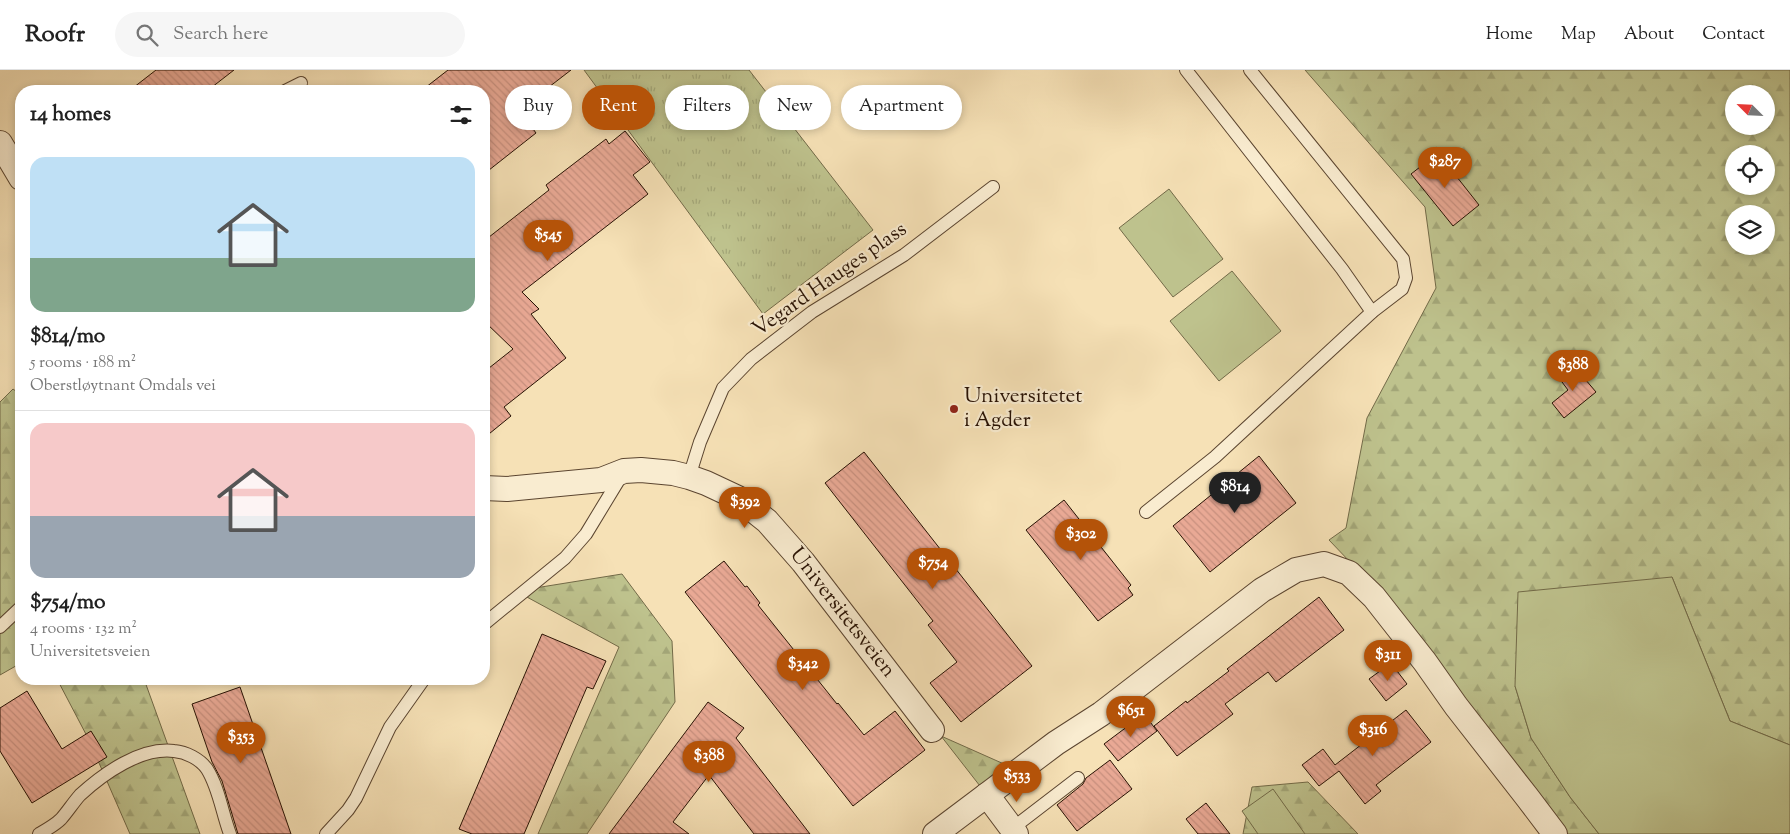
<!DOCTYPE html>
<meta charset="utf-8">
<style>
body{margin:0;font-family:"Sorts Mill Goudy",serif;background:#f6f6f6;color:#222;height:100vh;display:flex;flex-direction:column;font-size:19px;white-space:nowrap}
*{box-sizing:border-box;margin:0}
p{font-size:16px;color:#767676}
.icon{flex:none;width:28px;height:28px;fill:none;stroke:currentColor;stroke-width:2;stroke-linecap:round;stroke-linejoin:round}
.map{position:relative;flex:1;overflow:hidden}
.details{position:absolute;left:15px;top:15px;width:475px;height:600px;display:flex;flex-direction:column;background:#fff;border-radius:20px;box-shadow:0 2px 8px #0003}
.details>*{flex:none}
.guide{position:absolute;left:505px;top:15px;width:475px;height:45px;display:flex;gap:10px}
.needle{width:32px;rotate:294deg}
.controls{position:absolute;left:1725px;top:15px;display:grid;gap:10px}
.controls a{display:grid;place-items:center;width:50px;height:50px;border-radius:50%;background:#fff;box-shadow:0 2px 8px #0003;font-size:25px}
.price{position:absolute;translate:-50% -42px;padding:0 11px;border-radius:18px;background:#b45309;color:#fff;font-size:16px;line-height:32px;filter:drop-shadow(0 1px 2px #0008)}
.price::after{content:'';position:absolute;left:50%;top:30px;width:15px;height:11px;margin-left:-8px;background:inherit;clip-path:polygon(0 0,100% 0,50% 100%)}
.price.selected{background:#222;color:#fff}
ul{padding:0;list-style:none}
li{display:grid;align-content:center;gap:10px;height:265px;padding:0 15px}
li+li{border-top:1px solid #e0e0e0}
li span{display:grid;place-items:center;height:155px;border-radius:15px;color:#555}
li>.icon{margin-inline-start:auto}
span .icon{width:90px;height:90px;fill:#fffc;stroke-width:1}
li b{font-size:21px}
h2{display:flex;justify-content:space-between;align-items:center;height:60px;padding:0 15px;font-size:21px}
.pill{padding:0 18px;border-radius:22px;background:#fff;box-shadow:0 2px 8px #0003;font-size:18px;line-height:45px}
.pill.selected{background:#b45309;color:#fff}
header{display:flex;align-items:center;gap:30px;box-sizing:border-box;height:70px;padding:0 25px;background:#fff;border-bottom:1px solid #e0e0e0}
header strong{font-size:24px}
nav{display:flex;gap:28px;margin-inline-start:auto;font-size:18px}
.search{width:350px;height:45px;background:#f6f6f6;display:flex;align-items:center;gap:12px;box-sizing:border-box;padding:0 18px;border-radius:28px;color:#767676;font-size:19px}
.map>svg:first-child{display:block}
.grass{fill:url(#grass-tufts);stroke:#726a48}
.forest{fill:url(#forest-firs);stroke:#726a48;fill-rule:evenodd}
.park{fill:#bec28d;stroke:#726a48}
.building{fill:url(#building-back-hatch);stroke:#271103}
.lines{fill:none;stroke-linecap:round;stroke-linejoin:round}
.lane-casing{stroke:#5b4530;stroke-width:14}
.street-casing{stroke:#5b4530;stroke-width:26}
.lane{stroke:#f9ecd0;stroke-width:12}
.street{stroke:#f9ecd0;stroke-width:24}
.poi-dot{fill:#8f2418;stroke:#f9ecd0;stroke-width:2}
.labels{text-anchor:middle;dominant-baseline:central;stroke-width:4.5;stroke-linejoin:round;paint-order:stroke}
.street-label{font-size:21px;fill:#271103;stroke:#f9ecd0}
.poi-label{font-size:21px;fill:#271103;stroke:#f9ecd0;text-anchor:start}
</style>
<header>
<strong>Roofr</strong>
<div class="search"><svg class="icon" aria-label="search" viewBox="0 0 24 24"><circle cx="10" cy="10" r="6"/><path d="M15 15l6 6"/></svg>Search here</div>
<nav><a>Home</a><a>Map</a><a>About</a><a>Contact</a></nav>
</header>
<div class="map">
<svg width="1790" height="764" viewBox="0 0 1790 764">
<defs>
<pattern id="grass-tufts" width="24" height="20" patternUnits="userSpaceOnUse" patternTransform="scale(1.25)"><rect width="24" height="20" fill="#bec28d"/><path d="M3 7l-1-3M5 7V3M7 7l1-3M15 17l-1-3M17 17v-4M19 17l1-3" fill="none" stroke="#a3a678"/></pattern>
<pattern id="forest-firs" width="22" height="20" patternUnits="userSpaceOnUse" patternTransform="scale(1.25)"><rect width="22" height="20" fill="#bec28d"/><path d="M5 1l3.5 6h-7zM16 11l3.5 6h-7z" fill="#a3a678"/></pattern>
<pattern id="building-back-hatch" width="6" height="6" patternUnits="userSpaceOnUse" patternTransform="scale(1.25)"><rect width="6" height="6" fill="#e9a995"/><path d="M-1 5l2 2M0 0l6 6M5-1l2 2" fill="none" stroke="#c8907f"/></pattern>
</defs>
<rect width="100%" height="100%" fill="#f6e1b6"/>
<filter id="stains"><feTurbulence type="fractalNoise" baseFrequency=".004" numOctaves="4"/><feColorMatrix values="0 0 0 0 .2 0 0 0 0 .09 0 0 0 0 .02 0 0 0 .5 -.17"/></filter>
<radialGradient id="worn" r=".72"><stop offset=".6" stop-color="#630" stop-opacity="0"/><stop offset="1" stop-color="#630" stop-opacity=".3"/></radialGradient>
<path class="grass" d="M584,0H749L873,160L763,244Z"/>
<g class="forest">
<path d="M1305,0H1790V675L1730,651L1672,507L1515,616L1531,668L1570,727L1599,764H1557L1373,516L1329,470L1346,458L1367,348L1436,218L1425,137ZM1734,24H1766V56H1734ZM1734,84H1766V116H1734ZM1734,144H1766V176H1734Z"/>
<path d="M13,319L21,325V593L0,605V332Z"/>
<path d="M622,504L672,571L675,632L587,764H538L619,577L525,526L535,518Z"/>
<path d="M57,609H144L200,764H130L89,670Z"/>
<path d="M941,666L1022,702L987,725Z"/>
<path d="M1308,712L1358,764H1243L1252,717Z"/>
</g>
<g class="park">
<path d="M1169,119L1223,189L1173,227L1119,158Z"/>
<path d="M1232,201L1281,261L1219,311L1170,251Z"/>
<path d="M1672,507L1730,651L1790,675V764H1599L1570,727L1531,668L1515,616L1518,522Z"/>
<path d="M1273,719L1305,764H1258L1242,741Z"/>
</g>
<g class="building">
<path d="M156,0H234L207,21H129Z"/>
<path d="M448,0H571L536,27L542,34L525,48L536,63L484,104V21H421Z"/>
<path d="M625,61L650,92L633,105L648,124L522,222L539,239L531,244L566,288L504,337L511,346L484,368V302L513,279L484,251V171L549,120L546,115L606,69L609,74Z"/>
<path d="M1438,83L1479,135L1453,156L1411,104Z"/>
<path d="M1574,296L1596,322L1564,348L1552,333L1568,320L1559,308Z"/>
<path d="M864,382L1032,596L961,652L930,613L957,592L928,555L933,551L825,413Z"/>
<path d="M1259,386L1296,433L1210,502L1173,456Z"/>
<path d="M1064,430L1131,515L1128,518L1133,525L1098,551L1026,460Z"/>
<path d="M724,491L745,517L747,516L760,533L758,535L837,634L838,633L864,665L895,641L925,680L853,736L685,522Z"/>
<path d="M1319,527L1344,560L1276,612L1268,602L1225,634L1233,644L1177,686L1154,656L1186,631L1187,633L1229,601L1227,599Z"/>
<path d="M542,564L606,591L593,619L587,617L524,764H472L459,759Z"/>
<path d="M1391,593L1407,614L1386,631L1369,609Z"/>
<path d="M240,617L291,764H238L222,711L212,692L192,634Z"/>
<path d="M27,621L62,679L91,661L107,687L32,733L0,681V638Z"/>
<path d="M708,632L744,658L736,668L810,764H754L709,705L673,752L689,764H609Z"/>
<path d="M1406,640L1431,672L1376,715L1381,721L1365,734L1339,701L1319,716L1302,695L1323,679L1335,695Z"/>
<path d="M1144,644L1157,661L1118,691L1104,674Z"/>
<path d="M1110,690L1132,719L1077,761L1057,735L1083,714L1086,708Z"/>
<path d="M1206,733L1230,764H1198L1186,749Z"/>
</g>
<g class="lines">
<defs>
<g id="lane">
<path d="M1186,0L1342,199L1372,242"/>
<path d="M285,21L301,13"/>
<path d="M689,407L700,372L723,318L751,289L812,242L904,185L993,117"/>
<path d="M1146,442L1215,387L1372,242L1402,219L1406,208L1403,189L1250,0"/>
<path d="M484,554L565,488L586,464L623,403"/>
<path d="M0,557L21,537"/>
<path d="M1009,761L1078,708"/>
<path d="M39,764C46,760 55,755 61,749C68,741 73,733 80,725C104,703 141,677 174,681C186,682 200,689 207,699C219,718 222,743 230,764"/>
<path d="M326,764L348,740L356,728L390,657L424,609"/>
</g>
<g id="street">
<path d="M0,73L21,108"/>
<path d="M484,418L507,419L601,410L624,401L641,400L673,403L689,407L706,413L738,428L767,451L803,492L932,660"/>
<path d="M987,725L1016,764"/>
<path d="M935,764L1056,673L1101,644L1262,520L1296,500L1324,494L1349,503L1374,527L1425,592L1456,636L1527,727L1555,764"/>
</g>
</defs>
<use href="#lane" class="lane-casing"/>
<use href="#street" class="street-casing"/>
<use href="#lane" class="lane"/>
<use href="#street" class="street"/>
</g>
<circle class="poi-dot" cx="954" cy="339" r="5"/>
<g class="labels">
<g class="street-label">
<text transform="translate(830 210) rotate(-35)">Vegard Hauges plass</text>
<text transform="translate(842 543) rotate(52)">Universitetsveien</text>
</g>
<g class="poi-label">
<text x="964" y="327">Universitetet<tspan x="964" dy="24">i Agder</tspan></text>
</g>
</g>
<rect width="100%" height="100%" filter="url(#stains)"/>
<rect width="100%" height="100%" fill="url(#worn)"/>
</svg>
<div class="controls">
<a><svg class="needle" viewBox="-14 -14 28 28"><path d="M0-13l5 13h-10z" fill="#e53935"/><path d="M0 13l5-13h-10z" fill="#767676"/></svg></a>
<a><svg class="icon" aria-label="locate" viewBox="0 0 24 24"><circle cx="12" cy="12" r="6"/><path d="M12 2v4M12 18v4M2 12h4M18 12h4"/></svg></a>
<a><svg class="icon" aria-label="layers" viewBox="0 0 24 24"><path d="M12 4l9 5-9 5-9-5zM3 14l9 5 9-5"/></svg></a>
</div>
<b class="price" style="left:1445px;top:119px">$287</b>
<b class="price" style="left:548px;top:192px">$545</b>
<b class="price" style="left:1573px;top:322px">$388</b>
<b class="price selected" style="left:1235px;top:444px">$814</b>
<b class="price" style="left:745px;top:459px">$392</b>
<b class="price" style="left:1081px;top:491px">$302</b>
<b class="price" style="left:933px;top:520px">$754</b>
<b class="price" style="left:1388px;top:612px">$311</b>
<b class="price" style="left:803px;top:621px">$342</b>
<b class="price" style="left:1131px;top:668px">$651</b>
<b class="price" style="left:1373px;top:687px">$316</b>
<b class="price" style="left:241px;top:694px">$353</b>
<b class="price" style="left:709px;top:713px">$388</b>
<b class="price" style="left:1017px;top:733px">$533</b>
<div class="guide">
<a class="pill">Buy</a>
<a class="pill selected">Rent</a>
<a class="pill">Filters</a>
<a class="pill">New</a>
<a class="pill">Apartment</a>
</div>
<section class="details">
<h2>14 homes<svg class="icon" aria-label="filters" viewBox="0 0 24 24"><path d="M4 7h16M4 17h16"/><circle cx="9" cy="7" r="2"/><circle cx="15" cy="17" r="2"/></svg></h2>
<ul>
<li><span style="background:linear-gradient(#bfe0f5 65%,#7fa58c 0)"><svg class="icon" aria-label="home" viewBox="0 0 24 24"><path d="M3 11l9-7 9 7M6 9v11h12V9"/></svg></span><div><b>$814/mo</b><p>5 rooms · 188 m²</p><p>Oberstløytnant Omdals vei</p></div></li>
<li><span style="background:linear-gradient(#f6c9c9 60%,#9aa5b1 0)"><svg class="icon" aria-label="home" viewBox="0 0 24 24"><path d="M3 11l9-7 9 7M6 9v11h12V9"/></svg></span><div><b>$754/mo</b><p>4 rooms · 132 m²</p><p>Universitetsveien</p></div></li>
</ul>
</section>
</div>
